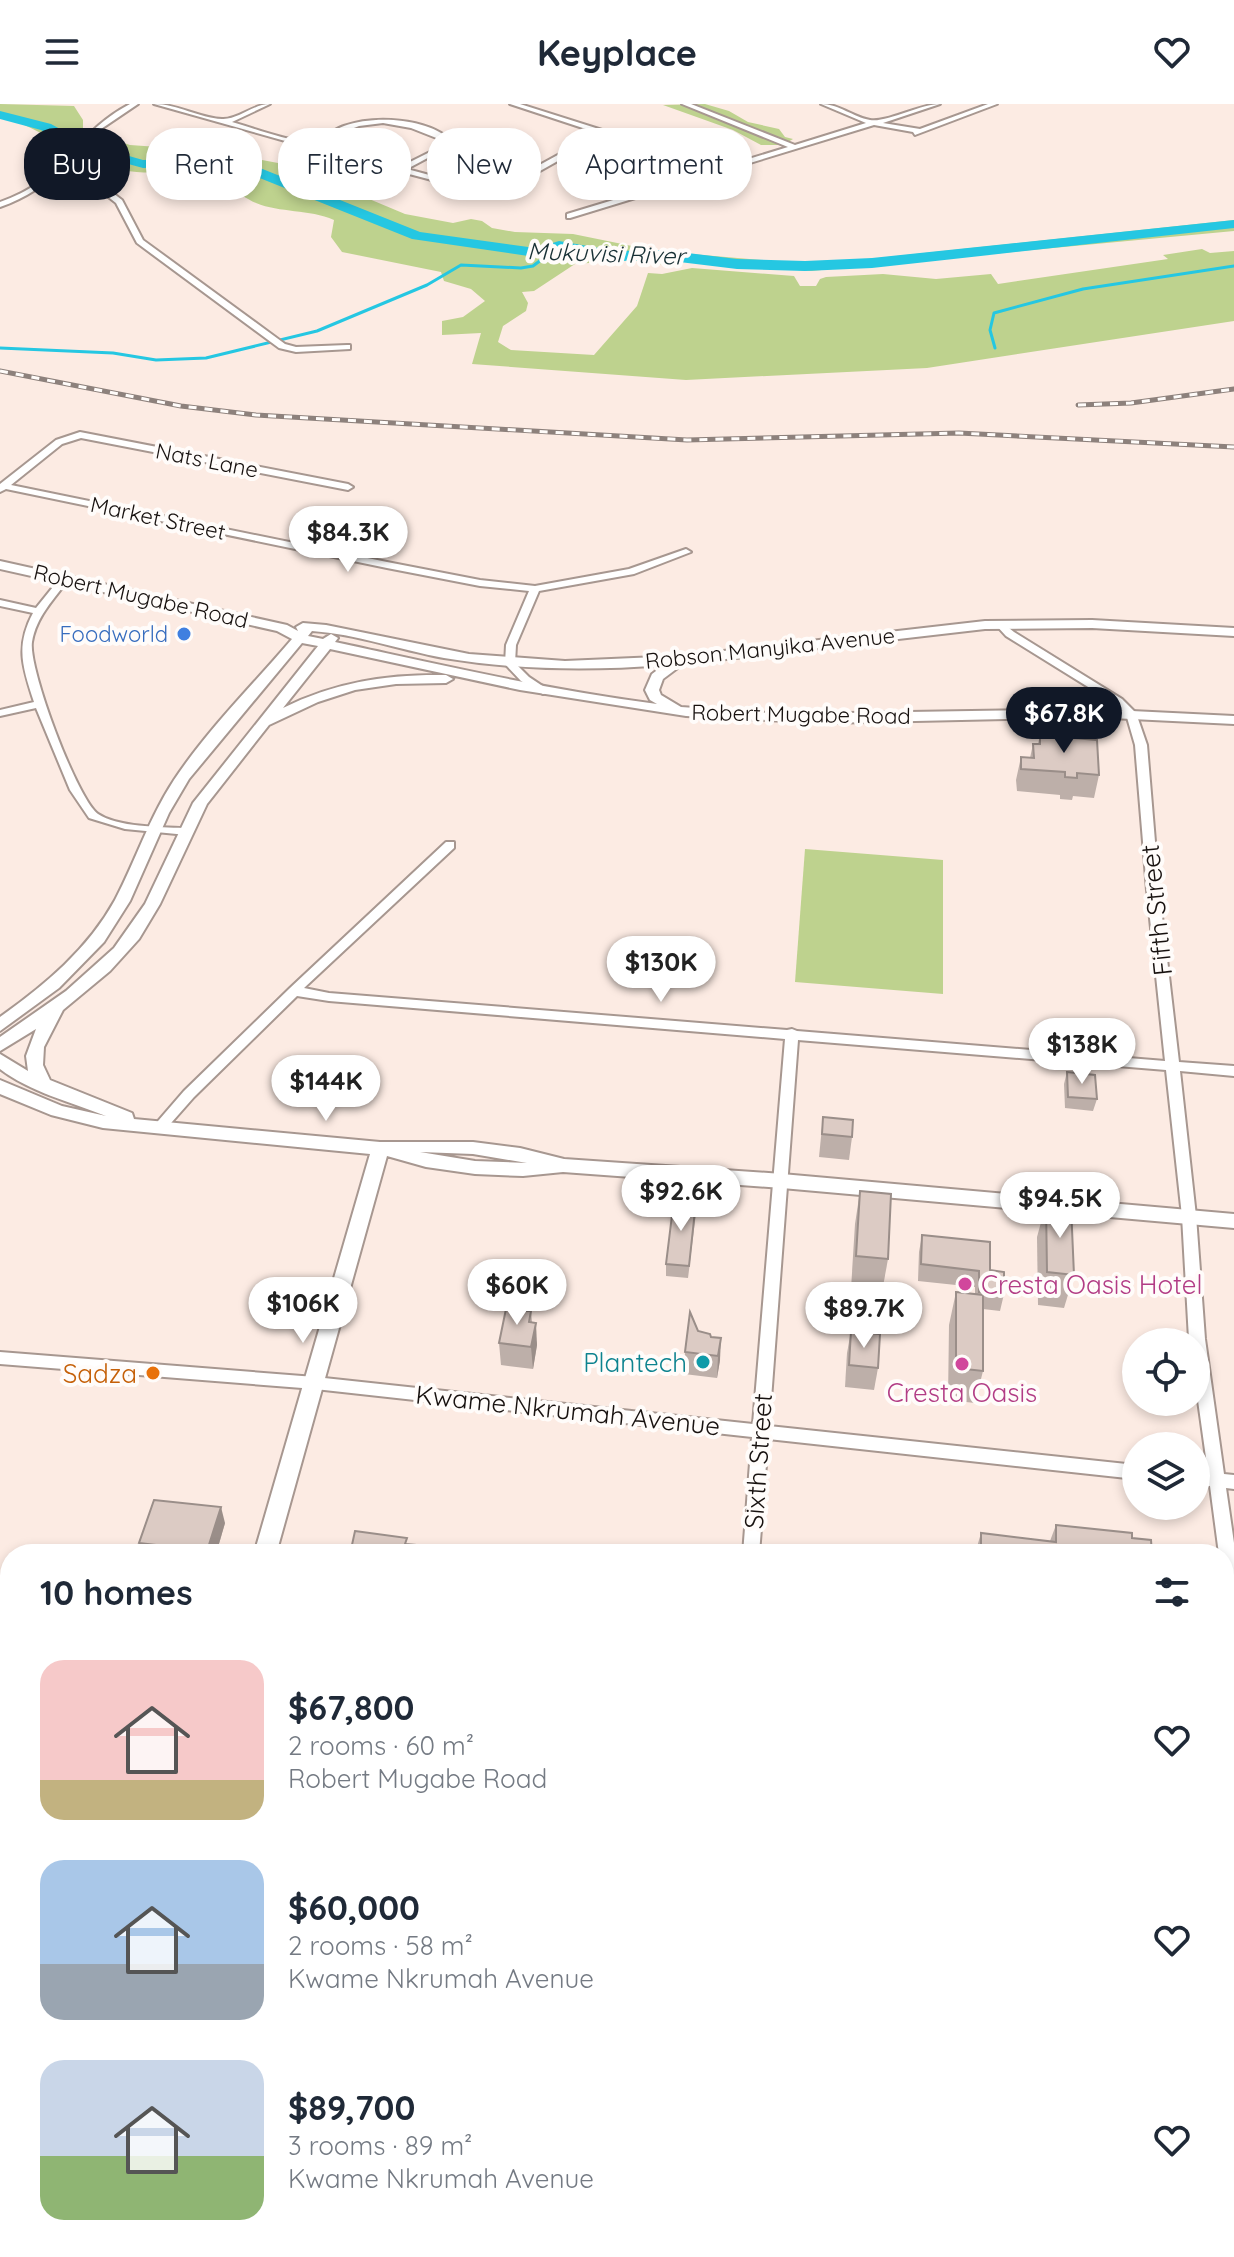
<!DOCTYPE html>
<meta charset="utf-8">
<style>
body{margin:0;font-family:Quicksand,sans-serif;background:#f6f6f7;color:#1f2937;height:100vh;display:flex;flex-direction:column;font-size:30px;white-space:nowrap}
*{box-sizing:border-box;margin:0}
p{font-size:26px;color:#747a83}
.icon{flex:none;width:44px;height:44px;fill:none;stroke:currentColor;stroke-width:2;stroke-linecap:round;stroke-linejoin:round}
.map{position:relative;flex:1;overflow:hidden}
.panel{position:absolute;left:0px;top:1440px;width:1234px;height:714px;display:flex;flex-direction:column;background:#fff;border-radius:32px 32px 0 0;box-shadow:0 4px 12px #0003}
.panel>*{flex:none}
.hud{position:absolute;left:24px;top:24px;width:800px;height:72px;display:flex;gap:16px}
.buttons{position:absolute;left:1122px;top:1224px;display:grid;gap:16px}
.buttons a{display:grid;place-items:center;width:88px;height:88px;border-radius:50%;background:#fff;box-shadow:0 4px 12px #0003;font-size:40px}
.price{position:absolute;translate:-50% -68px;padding:0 18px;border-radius:28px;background:#fff;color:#222;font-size:26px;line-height:52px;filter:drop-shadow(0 2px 4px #0008)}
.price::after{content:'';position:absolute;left:50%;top:48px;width:24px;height:18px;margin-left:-12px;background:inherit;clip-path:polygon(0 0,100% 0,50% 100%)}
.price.current{background:#111827;color:#fff}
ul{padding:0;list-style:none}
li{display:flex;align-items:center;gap:24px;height:200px;padding:0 40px}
li span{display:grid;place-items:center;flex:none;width:224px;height:160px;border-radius:24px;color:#555}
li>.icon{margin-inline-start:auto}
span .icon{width:96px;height:96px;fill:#fffc;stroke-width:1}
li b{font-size:34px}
h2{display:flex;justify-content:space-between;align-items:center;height:96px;padding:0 40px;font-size:34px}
.tag{padding:0 28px;border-radius:32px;background:#fff;box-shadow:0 4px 12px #0003;font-size:28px;line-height:72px}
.tag.current{background:#111827;color:#fff}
header{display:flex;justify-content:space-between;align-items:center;height:104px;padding:0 40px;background:#fff;font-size:36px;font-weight:700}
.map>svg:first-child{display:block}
.green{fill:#bed28e}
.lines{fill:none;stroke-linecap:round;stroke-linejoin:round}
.stream{stroke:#25c7e2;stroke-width:3}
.river{fill:#25c7e2;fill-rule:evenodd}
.minor-casing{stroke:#a79790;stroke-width:4}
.major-casing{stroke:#a79790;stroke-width:4}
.highway-casing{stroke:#a79790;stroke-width:4}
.minor{fill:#fff;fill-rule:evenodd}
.major{fill:#fff;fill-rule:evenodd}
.highway{fill:#fff;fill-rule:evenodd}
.rail-casing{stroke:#8d817c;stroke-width:5}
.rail{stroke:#fffcfa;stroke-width:3;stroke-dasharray:8;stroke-linecap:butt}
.wall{fill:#bdafa9}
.shaded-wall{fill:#9a8e89}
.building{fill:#dccbc4;stroke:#9a8e89;stroke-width:2}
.shop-dot{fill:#3f7fe0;stroke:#fffcfa;stroke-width:3}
.hotel-dot{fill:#d1479c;stroke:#fffcfa;stroke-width:3}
.culture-dot{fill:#0f9aa8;stroke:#fffcfa;stroke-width:3}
.food-dot{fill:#e8710a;stroke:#fffcfa;stroke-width:3}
.labels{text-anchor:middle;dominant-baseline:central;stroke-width:8;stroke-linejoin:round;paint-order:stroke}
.far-street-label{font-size:22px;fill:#17110f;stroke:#fffcfa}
.far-shop-label{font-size:22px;fill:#366cbe;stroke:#fffcfa;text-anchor:end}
.far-water-label{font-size:24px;font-style:italic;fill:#183035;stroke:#fffcfa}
.street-label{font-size:26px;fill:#17110f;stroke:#fffcfa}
.hotel-label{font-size:26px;fill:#b23c85;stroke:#fffcfa;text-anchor:start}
.culture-label{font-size:26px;fill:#0d838f;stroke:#fffcfa;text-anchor:end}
.food-label{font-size:26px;fill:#c56008;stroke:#fffcfa;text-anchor:end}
</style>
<header><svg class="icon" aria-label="menu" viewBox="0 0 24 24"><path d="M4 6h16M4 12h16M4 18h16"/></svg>Keyplace<svg class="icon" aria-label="heart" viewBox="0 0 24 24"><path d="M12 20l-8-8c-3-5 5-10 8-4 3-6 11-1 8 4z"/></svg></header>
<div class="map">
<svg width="1234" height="2153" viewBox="0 0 1234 2153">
<rect width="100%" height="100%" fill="#fcebe3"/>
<g class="green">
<path d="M0,0L74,2L83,16V26L130,41L158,43L217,55L251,54L278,59L295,71L331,79L405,110L453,119L471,115L482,117L492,124L515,128L573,130L632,142V145L785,158L859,156L1234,116V127L811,167L673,157L658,161L631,156L575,160L534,187L522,188L528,199L526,207L503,222L498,238L511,246L594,251L637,202L648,169L662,170L692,164L794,172L800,182H816L820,175L826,173L883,170L936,175L991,170L998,180L1168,155L1163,151L1202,145L1210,149L1234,147V217L927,264L686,276L472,260L481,229L442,231V217L463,213L485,197L471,185L444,177L441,168L342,148L331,133L334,116C309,105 280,109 256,99C237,91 224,74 203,70C177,65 149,72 123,66C77,57 44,23 0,13Z"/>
<path d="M705,0L729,7L748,18L779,25L785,33L793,35L783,41H761L733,26L663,1Z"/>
<path d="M805,745L943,756V890L795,878Z"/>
</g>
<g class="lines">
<g class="stream">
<path d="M0,244L113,249L156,256L206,254L317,227L427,181L461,161L521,164L533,162L549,150"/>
<path d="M995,244L990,226L994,209L1083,185L1234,162"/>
</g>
<path class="river" d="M0,7L51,20L87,40L143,56L201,54L255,62L420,128L543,145L546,141L559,137L616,147L663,146L737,155L805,157L872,154L1234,116V124L872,164L805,167L737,165L663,156L616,157L559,147L549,155L412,135L247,69L201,62L143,64L77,46L41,26L0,15Z"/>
<defs>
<g id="minor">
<path d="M130,0H138L101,25L70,56L122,96L143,136L285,240L296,243L347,241H350V245L296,248L279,244L137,139L116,99L66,60C47,80 26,94 0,103V98C14,93 27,87 39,78C72,52 91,20 130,0Z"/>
<path d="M154,0C178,0 199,14 222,15C238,16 253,0 270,0L232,18C250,23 287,37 304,37C316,38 333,26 344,22C375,11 426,14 451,36L450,42L407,65L485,86L501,82L598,29L510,0H520L621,32L703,69L788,43L682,0H691L795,41L866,19L821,0C839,0 853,13 870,16C886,19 920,0 940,0L883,19L920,25L988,0H997L915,31L913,28L874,21L570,114H567V110L696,71L605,31L584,43L614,57V59H610L579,45L506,86L485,90L303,42ZM383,19L411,24L444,37V41L400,63L313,40L359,22Z"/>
<path d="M80,328L348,380L353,383L348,386L81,334L62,340L11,381L387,458L480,476L535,482L629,465L686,445L691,448L634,470L539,487L516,541L515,559L529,573L547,585V589L543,590L521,577L505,560L506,541L529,487L480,482L387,464L6,385L0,388V380L56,336Z"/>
<path d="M61,473L69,475C54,495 36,513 32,538C28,564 77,695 98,710C117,723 160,723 183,724L187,725V731L125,725L89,714L70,686L36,604L0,612V606L34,598C23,564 15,543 33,509L0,502V496L36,504Z"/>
<path d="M1000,517L1014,528L1122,595L1136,609L1147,641L1159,786L1179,958L1234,962V972L1180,967L1196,1112L1205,1235L1224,1370L1234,1371V1385L1226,1384L1234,1439V1505L1228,1502L1226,1497L1224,1450H1219L1210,1382L1196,1381V1367L1208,1368L1196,1282V1238H1190L1189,1235L1182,1112L1166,966L798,936L769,1322L1136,1361V1375L768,1335L759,1450H743L752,1333L315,1285L0,1260V1248L315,1273L753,1320L785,935L329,897L297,892L194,993L164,1027L159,1029L152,1024L184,987L290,884L446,738H454V744L304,884L329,889L787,926L792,925L797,927L1165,957L1147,786L1135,641L1126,610L1114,599L1006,532L995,520Z"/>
<path d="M0,2015L10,2016V2036L0,2035Z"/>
<path d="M670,2144H692L691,2153H669Z"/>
<path d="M819,2144H895L899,2145L902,2153H826L822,2152Z"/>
</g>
<g id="major">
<path d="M0,457L287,521L298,527L296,523L303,519L326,521L469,550L565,557L680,552L985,517L1092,516L1234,524V532L1092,524L985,525L683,560L663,575L659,586L661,591L681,603L783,610L1091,605L1234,612V620L1091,613L824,619L686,612L520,586L330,545L283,604C335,578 388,570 446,571L453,575L446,579L396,580L355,586L318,598L269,621L207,700L160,800L139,835L110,867L63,906L44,943L43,961L50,976L132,1009L134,1015L380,1038H473L520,1044L564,1055L782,1070L1234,1110V1124L782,1084L563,1068L523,1072L475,1070L426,1063L387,1052L276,1450H254L370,1050L103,1024L51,1011L0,990V976L62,1002L106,1012C71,998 30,988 0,965V950L28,967L26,952L36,925L0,947V933L66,887L114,844L145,800L193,699L318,542L302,539L189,675L169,709L130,797L104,838L59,884L0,927V913C45,881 88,845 115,796C136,756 149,714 174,676C208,625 252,582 292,535L277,527L0,465ZM312,527C356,530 400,546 444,554C517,566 590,567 664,561L652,570L645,586L650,596L657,600C548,586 442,561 335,538L338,534L331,530L323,535L308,532ZM420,1048L473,1050L527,1059L475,1057Z"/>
<path d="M40,2144H68L66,2153H38Z"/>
</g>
<g id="highway">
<path d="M0,1539L10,1540V1564L0,1563Z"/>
<path d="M0,1569L10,1570V1596L0,1595Z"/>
<path d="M1224,1679L1234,1680V1708L1224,1707Z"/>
<path d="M1224,1712L1234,1713V1741L1224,1740Z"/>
</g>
</defs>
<use href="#minor" class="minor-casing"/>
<use href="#major" class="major-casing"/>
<use href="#highway" class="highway-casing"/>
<use href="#minor" class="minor"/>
<use href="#major" class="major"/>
<use href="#highway" class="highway"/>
<defs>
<g id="rail">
<path d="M0,267L181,302L256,311L687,336L959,329L1234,343"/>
<path d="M1078,301L1131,299L1234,285"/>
</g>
</defs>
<use href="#rail" class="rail-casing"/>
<use href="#rail" class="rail"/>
</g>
<g class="wall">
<path d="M1060,623L1074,634L1099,671L1094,694L1073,692L1072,696L1060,695V691L1017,687L1016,676L1021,653L1030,654L1033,640H1038L1040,631L1058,633Z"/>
<path d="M1067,968L1097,995L1093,1007L1065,1004L1064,980Z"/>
<path d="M823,1013L852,1033L849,1056L819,1053Z"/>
<path d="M860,1087L888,1155L882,1188L851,1185L855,1120Z"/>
<path d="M1046,1100L1074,1171L1064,1204L1038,1201L1037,1133Z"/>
<path d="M696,1109L688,1174L666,1172V1160Z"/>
<path d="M922,1131L990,1166L1004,1190L1000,1207L983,1205V1267L975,1299L948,1296L949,1221L956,1188L975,1190V1183L918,1177L919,1148Z"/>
<path d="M525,1202V1207H531L532,1218L537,1241L533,1265L501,1261L499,1239Z"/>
<path d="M851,1227L878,1264L874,1286L845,1283L847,1249Z"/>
<path d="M710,1230L720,1256L717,1274L684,1270L685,1248Z"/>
<path d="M225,1419L216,1450H143L139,1439Z"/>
<path d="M1056,1421L1132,1434L1152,1450H975L981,1429L1050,1437Z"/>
<path d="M1224,1830L1234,1838V1927L1224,1926Z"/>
</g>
<g class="shaded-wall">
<path d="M536,1219L537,1241L533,1265L531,1243Z"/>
<path d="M721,1234L720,1256L717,1274L718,1252Z"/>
<path d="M221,1403L225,1419L216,1450H208L207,1447Z"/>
</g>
<g class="building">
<path d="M1060,623L1074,624V634L1097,636L1099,671L1077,669V674L1065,673V668L1021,665V653L1034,654L1033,640H1040V631L1061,633Z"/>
<path d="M1067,968L1095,971L1097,995L1068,993Z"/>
<path d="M823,1013L853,1016L852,1033L822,1030Z"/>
<path d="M860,1087L891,1090L888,1155L856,1152Z"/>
<path d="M674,1095L696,1097L689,1162L666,1160Z"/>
<path d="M1046,1100L1071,1102L1074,1171L1047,1168Z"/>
<path d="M922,1131L990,1138V1166L1004,1168V1190L979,1188V1167L921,1160Z"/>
<path d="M956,1188L983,1191V1267L956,1264Z"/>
<path d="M507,1200L525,1202L524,1207H531L529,1218L536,1219L531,1243L499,1239Z"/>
<path d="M690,1208L698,1227L710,1230L711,1233L721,1234L718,1252L685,1248Z"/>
<path d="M851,1227L880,1230L878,1264L849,1261Z"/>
<path d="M154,1396L221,1403L207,1447L139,1439Z"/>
<path d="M1056,1421L1132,1429V1434L1151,1436L1152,1450H981V1429L1056,1438Z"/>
<path d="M355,1427L407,1434L405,1440L439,1443L437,1450H350Z"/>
<path d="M616,1443L674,1450H615Z"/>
<path d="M1224,1830L1233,1831L1234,1915L1224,1914Z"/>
</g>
<circle class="shop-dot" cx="184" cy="530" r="8"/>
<g class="hotel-dot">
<circle cx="965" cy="1180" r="8"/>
<circle cx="962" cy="1260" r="8"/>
</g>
<circle class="culture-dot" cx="703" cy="1258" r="8"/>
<circle class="food-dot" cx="153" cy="1269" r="8"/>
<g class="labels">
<g class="far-street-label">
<text transform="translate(207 356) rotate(11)">Nats Lane</text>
<text transform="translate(158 414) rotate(12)">Market Street</text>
<text transform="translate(141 492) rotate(13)">Robert Mugabe Road</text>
<text transform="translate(770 544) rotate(-6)">Robson Manyika Avenue</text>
<text transform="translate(801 610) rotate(1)">Robert Mugabe Road</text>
</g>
<g class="far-shop-label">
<text x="168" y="530">Foodworld</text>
</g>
<g class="far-water-label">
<text transform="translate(606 149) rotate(2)">Mukuvisi River</text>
</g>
<g class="street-label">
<text transform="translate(1156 806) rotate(-96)">Fifth Street</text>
<text transform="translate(568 1306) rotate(6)">Kwame Nkrumah Avenue</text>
<text transform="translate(758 1357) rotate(-86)">Sixth Street</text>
</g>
<g class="hotel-label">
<text x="981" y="1180">Cresta Oasis Hotel</text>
<text x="962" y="1288" text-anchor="middle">Cresta Oasis</text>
</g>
<g class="culture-label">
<text x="687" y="1258">Plantech</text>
</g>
<g class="food-label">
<text x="137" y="1269">Sadza</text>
</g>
</g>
</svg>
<div class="buttons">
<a><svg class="icon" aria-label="locate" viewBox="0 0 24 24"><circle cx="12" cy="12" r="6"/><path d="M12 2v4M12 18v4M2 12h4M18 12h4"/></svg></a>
<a><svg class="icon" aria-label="layers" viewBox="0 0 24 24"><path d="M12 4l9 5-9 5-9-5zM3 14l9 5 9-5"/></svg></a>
</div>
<b class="price" style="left:348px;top:470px">$84.3K</b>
<b class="price current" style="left:1064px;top:651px">$67.8K</b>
<b class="price" style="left:661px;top:900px">$130K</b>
<b class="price" style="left:1082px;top:982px">$138K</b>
<b class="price" style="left:326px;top:1019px">$144K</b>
<b class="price" style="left:681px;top:1129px">$92.6K</b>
<b class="price" style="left:1060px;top:1136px">$94.5K</b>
<b class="price" style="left:517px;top:1223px">$60K</b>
<b class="price" style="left:303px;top:1241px">$106K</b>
<b class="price" style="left:864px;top:1246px">$89.7K</b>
<div class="hud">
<a class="tag current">Buy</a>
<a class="tag">Rent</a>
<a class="tag">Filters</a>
<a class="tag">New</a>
<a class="tag">Apartment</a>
</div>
<section class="panel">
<h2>10 homes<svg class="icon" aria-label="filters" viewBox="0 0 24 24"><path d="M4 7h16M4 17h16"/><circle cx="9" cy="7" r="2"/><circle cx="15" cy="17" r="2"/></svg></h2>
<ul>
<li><span style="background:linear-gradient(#f6c9c9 75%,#c2b280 0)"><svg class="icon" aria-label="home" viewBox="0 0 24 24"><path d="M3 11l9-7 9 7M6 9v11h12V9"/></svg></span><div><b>$67,800</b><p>2 rooms · 60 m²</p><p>Robert Mugabe Road</p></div><svg class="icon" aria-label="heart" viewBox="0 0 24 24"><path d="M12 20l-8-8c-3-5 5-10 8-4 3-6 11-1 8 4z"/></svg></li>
<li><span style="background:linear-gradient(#a9c7e8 65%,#9aa5b1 0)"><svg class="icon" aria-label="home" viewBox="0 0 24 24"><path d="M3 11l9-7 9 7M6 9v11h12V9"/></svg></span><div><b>$60,000</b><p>2 rooms · 58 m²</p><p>Kwame Nkrumah Avenue</p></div><svg class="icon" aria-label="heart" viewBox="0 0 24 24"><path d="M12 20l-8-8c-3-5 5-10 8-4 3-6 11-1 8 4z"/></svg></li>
<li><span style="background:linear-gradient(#c9d6e8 60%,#8fb573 0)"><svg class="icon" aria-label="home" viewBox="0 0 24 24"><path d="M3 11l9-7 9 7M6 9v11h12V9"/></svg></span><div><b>$89,700</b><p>3 rooms · 89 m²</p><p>Kwame Nkrumah Avenue</p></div><svg class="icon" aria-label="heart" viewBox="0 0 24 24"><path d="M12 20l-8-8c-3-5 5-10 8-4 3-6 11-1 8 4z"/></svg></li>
</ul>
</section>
</div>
